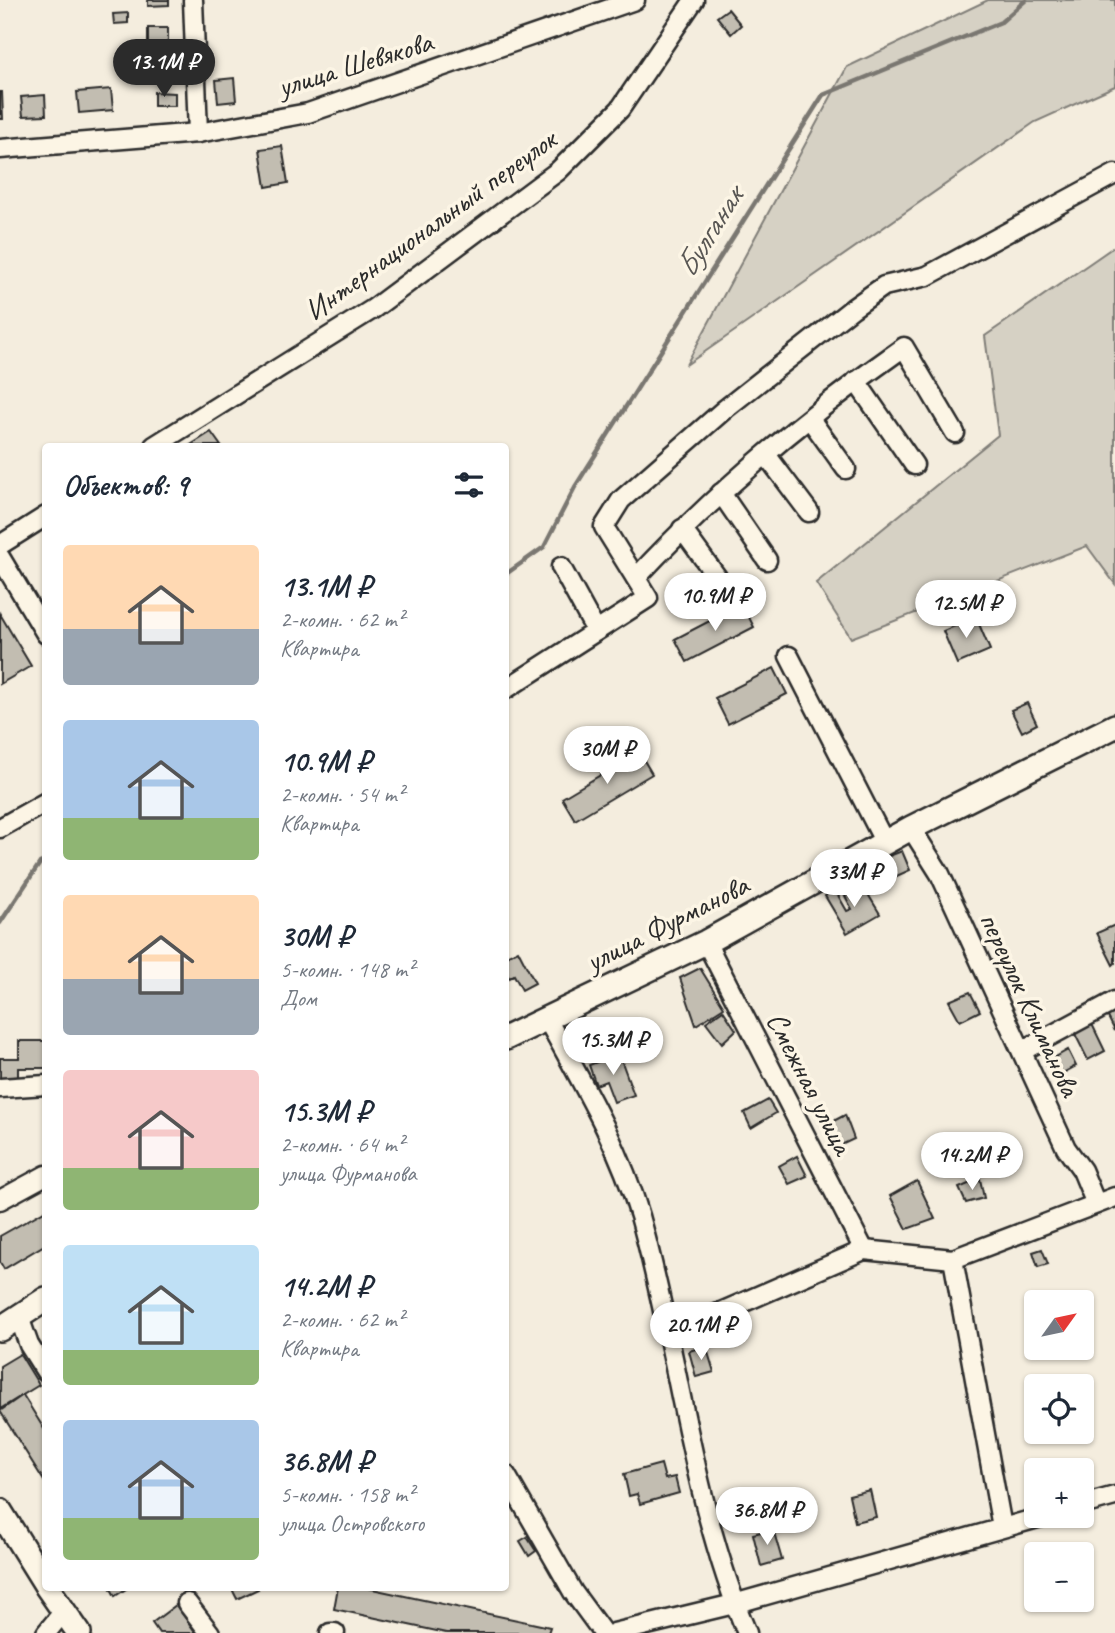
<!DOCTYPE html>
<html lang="ru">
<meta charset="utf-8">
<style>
body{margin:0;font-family:Caveat,sans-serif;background:#f2f2f3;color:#1f2937;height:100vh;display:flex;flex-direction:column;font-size:26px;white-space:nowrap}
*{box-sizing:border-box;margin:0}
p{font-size:23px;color:#747a83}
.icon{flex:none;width:38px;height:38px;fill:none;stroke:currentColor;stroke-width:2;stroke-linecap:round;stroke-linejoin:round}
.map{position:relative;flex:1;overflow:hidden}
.side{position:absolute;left:42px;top:443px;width:467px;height:1148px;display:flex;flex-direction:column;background:#fff;border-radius:7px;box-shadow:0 2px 5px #0004}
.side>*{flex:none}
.needle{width:46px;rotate:57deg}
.fabs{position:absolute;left:1024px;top:1290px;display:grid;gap:14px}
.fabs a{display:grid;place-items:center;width:70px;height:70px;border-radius:7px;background:#fff;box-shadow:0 2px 5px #0004;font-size:35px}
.price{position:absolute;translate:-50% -60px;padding:0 16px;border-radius:24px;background:#fff;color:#222;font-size:23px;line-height:46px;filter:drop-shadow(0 2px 4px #0008)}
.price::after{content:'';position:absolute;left:50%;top:42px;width:21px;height:16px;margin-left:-10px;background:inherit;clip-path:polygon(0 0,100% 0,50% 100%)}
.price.selected{background:#2b2b2b;color:#fff}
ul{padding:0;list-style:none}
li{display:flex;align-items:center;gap:21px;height:175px;padding:0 21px}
li span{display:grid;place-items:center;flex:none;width:196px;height:140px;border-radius:7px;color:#555}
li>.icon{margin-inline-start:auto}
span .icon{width:84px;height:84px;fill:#fffc;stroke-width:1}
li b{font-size:30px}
h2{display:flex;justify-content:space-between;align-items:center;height:84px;padding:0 21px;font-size:30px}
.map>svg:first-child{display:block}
.green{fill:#d6d1c4;stroke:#807e78;stroke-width:2}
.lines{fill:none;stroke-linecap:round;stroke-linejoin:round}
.stream{stroke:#7a7771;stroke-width:4.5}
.building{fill:#c2bdb1;stroke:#2b2b2b;stroke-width:2}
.minor-casing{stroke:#2b2b2b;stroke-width:23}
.major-casing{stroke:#2b2b2b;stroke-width:28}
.minor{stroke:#fcf5e5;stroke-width:18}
.major{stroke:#fcf5e5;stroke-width:23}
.labels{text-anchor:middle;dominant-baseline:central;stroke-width:7;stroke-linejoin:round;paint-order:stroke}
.street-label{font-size:30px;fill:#2b2b2b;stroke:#fcf5e5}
.water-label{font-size:32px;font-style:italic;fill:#595754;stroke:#fcf5e5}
</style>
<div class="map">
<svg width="1115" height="1633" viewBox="0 0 1115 1633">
<rect width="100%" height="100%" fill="#f4edde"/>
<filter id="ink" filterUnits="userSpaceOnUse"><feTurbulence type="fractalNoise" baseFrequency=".0143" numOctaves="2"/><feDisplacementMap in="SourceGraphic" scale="14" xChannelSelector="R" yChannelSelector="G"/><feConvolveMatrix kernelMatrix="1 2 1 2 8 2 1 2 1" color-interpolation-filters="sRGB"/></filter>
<g filter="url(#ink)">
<g class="green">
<path d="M988,0H1115V86L1035,122L686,365L847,67Z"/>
<path d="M1115,246V584L1087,546L851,638L816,583L998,435L985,336Z"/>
</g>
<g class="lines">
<g class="stream">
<path d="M506,574L544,547L575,487L823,95L1001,22L1026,0"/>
<path d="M0,923L40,863L46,861"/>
</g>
</g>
<g class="building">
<path d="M148,0H169V5L148,6Z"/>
<path d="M728,9L741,25L731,34L717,17Z"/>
<path d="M128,13V23L114,24L113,14Z"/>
<rect x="148" y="28" width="20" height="20"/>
<path d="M234,78L236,101L218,103L216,80Z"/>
<path d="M111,89L113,110L79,113L77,92Z"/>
<path d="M0,92H2L3,119H0Z"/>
<path d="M154,92L175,93V106H154Z"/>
<path d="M45,95L46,115L23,116L21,97Z"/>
<path d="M282,146L288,183L266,187L260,149Z"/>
<path d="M211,432L221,446H189Z"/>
<path d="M742,604L754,627L687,662L675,639Z"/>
<path d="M0,614L31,666L0,684Z"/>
<path d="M976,617L990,650L957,664L943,631Z"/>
<path d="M774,668L787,694L728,724L715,698Z"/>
<path d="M1027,703L1037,724L1022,732L1011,710Z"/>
<path d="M639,752L652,774L575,820L562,798Z"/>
<path d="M902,851L910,870L888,880L879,860Z"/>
<path d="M863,886L880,914L847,933L825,896L835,890L847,911L852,909L845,896Z"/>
<path d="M1115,925V963L1113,965L1097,933Z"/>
<path d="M518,950L535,983L522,990L514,975L509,978L506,973V956Z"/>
<path d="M700,968L724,1007L696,1025L680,978Z"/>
<path d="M970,992L980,1011L960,1021L949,1001Z"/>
<path d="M723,1010L736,1030L722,1043L706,1022Z"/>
<path d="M1115,1010V1031L1107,1015Z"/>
<path d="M1090,1020L1105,1051L1088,1060L1072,1028Z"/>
<path d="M19,1041H46V1068H18V1085H0V1058H19Z"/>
<path d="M1068,1050L1076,1066L1054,1078L1045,1063Z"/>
<path d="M619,1054L634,1095L614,1102L606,1081L596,1085L589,1065Z"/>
<path d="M768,1100L776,1113L751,1128L744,1113Z"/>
<path d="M845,1115L854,1139L837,1147L824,1126Z"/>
<path d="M797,1156L807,1176L789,1184L779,1166Z"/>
<path d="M980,1179L984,1198L966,1203L959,1188Z"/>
<path d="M917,1181L935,1219L907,1229L890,1196Z"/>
<path d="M46,1210V1244L4,1269L0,1262V1236Z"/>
<path d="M1042,1249L1048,1264L1038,1267L1033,1252Z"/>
<path d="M706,1346L714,1372L696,1377L689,1351Z"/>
<path d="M20,1354L39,1385L0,1409V1366Z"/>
<path d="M23,1395L46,1432V1484L0,1411Z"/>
<path d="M661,1464L665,1479L675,1477L679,1493L640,1504L637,1494L629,1496L624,1474Z"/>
<path d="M870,1490L876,1517L855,1522L849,1495Z"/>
<path d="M773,1529L782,1560L761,1566L753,1534Z"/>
<path d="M527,1537L536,1551L529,1556L520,1541Z"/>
<path d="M110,1587H129L115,1596Z"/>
<path d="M231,1587H257L258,1589L237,1599Z"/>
<path d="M338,1587H363L550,1627L548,1633H446L334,1609Z"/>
<path d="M176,1605L196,1633H159L152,1623Z"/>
</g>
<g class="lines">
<defs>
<g id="minor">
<path d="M193,0L198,133"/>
<path d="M0,149L198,133L308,113L635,0"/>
<path d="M856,381L914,465"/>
<path d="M810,419L846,469"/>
<path d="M154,446L373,309L558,171L620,109L694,0"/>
<path d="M767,456L809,512"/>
<path d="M721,493L767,560"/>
<path d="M682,529L722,584"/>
<path d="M0,545L46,516"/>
<path d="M0,557L46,634"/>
<path d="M561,567L596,631"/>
<path d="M636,578C716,492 807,415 904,347L955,433"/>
<path d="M789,656L885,843"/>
<path d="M506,689L648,598L604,527L621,500L725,409L853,308L884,286L927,276L1115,174"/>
<path d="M0,828L46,802"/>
<path d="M911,828L940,874L1066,1148L1082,1170L1096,1204"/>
<path d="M706,942L864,1250"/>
<path d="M547,1019C582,1083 619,1145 640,1216C679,1354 691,1500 747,1633"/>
<path d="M1022,1051L1115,1001"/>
<path d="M0,1088L46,1085"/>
<path d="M0,1200L46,1175"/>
<path d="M953,1259L1002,1527"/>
<path d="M19,1317L29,1345L46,1372"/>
<path d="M668,1335L864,1250L953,1259L1115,1197"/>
<path d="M506,1475L573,1592L603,1633"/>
<path d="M1082,1505L1115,1496"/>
<path d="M187,1603L210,1633"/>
<path d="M46,1633L64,1611"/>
<path d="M330,1633H335"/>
<path d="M614,1633L734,1604L1045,1516"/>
</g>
<g id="major">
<path d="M506,1038L706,942L911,828L1115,726"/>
<path d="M0,1329L46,1299"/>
<path d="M0,1511L46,1585"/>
<path d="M47,1587L79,1633"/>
</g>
</defs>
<use href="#minor" class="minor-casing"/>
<use href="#major" class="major-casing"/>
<use href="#minor" class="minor"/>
<use href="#major" class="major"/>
</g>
</g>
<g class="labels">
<g class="street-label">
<text transform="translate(355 64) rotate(-17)">улица Шевякова</text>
<text transform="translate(430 225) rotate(-36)">Интернациональный переулок</text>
<text transform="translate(667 923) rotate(-27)">улица Фурманова</text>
<text transform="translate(1030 1004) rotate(65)">переулок Климанова</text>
<text transform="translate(810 1083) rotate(63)">Смежная улица</text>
</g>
<g class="water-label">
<text transform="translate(709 232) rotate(-58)">Булганак</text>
</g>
</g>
</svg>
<div class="fabs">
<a><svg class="needle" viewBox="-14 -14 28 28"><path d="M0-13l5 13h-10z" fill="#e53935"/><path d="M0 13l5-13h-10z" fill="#747a83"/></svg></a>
<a><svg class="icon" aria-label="locate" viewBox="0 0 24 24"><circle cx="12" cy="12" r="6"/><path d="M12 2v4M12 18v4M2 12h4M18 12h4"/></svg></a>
<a>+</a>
<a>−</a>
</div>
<b class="price selected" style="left:164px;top:99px">13.1M ₽</b>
<b class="price" style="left:715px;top:633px">10.9M ₽</b>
<b class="price" style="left:966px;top:640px">12.5M ₽</b>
<b class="price" style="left:607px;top:786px">30M ₽</b>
<b class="price" style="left:854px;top:909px">33M ₽</b>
<b class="price" style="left:613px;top:1077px">15.3M ₽</b>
<b class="price" style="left:972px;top:1192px">14.2M ₽</b>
<b class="price" style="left:701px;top:1362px">20.1M ₽</b>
<b class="price" style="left:767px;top:1547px">36.8M ₽</b>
<section class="side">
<h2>Объектов: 9<svg class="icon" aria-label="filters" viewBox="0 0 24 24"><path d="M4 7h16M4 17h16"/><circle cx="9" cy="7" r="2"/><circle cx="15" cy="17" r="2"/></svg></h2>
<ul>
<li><span style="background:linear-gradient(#ffd9b3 60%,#9aa5b1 0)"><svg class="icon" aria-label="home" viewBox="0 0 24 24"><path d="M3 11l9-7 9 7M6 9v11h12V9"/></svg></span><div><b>13.1M ₽</b><p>2-комн. · 62 m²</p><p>Квартира</p></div></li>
<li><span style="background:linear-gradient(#a9c7e8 70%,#8fb573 0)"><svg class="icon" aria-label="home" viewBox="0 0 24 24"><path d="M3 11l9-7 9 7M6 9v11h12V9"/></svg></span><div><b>10.9M ₽</b><p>2-комн. · 54 m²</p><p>Квартира</p></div></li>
<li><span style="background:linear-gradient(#ffd9b3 60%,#9aa5b1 0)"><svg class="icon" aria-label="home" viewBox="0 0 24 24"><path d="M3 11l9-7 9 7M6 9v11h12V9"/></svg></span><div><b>30M ₽</b><p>5-комн. · 148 m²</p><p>Дом</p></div></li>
<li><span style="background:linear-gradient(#f6c9c9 70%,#8fb573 0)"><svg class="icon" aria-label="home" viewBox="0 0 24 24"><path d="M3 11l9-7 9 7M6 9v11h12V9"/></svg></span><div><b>15.3M ₽</b><p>2-комн. · 64 m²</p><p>улица Фурманова</p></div></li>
<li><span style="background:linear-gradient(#bfe0f5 75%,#8fb573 0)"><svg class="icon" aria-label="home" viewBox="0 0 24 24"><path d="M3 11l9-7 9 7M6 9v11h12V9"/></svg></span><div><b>14.2M ₽</b><p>2-комн. · 62 m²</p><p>Квартира</p></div></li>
<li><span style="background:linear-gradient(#a9c7e8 70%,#8fb573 0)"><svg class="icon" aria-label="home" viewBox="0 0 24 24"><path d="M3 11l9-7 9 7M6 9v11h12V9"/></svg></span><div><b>36.8M ₽</b><p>5-комн. · 158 m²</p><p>улица Островского</p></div></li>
</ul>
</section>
</div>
